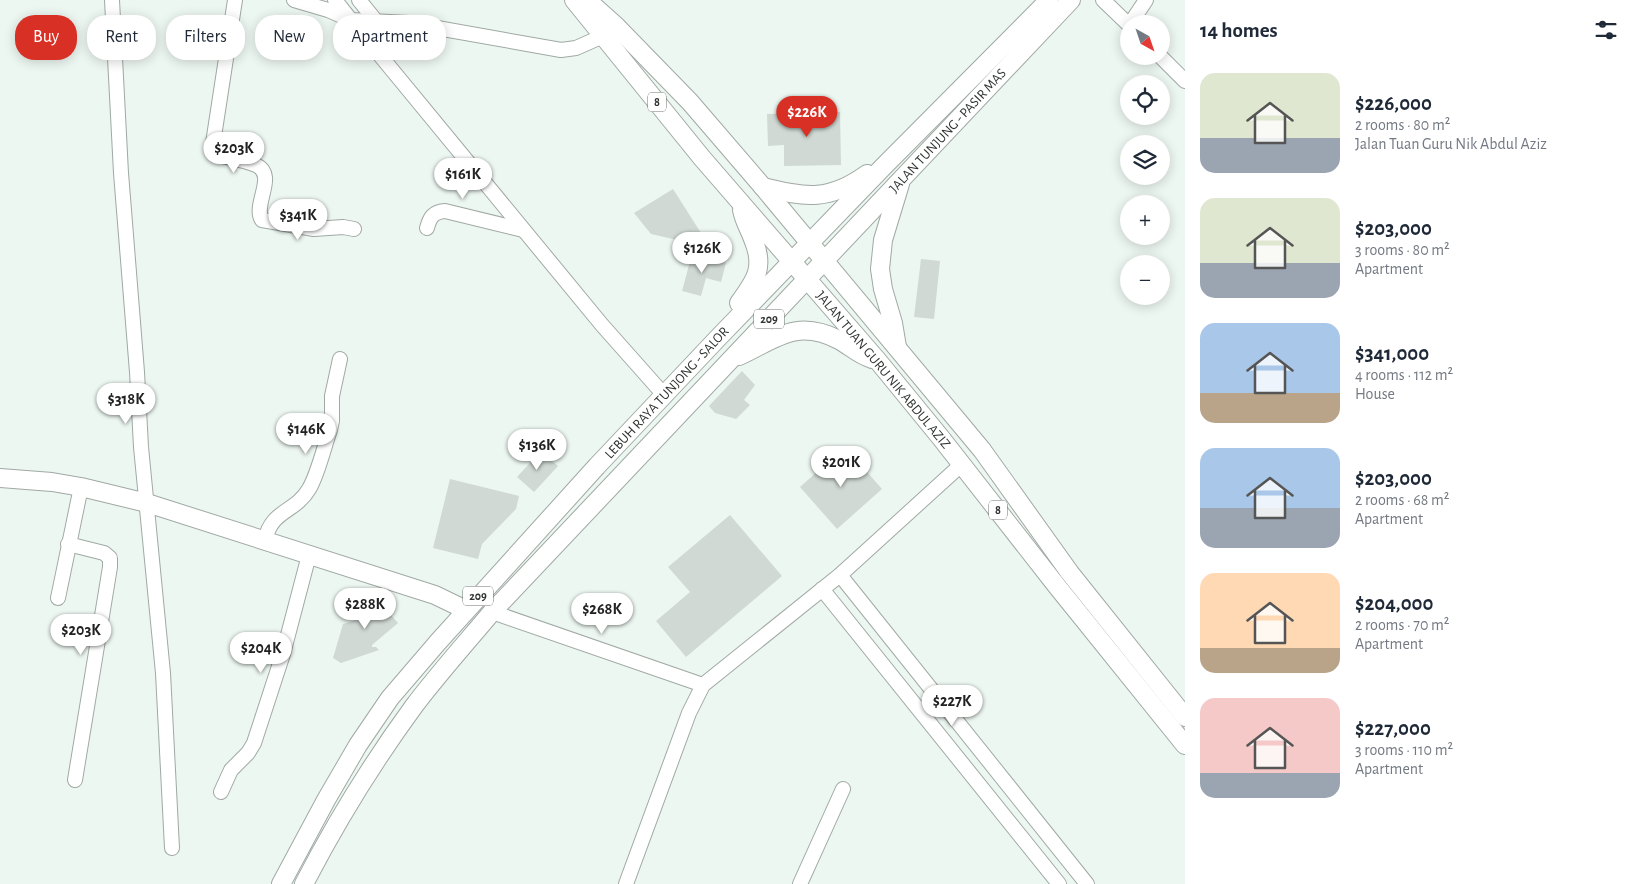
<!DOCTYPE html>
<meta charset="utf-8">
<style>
body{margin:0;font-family:"Alegreya Sans",sans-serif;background:#f2f2f3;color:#1f2937;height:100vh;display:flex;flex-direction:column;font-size:19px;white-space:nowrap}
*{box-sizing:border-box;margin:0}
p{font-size:16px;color:#747a83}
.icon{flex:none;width:28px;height:28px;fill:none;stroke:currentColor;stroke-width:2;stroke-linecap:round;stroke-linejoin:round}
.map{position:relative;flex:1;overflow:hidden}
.sheet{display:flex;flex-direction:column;background:#fff;width:450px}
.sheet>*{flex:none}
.top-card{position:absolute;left:15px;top:15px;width:475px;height:45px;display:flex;gap:10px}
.needle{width:32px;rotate:140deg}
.fabs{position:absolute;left:1120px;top:15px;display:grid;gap:10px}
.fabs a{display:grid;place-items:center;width:50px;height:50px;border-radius:50%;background:#fff;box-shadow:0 2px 12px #0003;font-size:25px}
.price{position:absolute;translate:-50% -42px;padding:0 11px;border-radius:18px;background:#fff;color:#222;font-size:16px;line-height:32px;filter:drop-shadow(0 1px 2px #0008)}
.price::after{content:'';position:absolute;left:50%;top:30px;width:15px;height:11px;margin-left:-8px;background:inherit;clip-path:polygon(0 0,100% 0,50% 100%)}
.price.current{background:#d93025;color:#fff}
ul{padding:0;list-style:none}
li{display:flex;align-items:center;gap:15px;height:125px;padding:0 15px}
li span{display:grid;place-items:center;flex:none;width:140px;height:100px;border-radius:15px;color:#555}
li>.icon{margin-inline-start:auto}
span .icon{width:60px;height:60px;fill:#fffc;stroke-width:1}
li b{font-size:21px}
h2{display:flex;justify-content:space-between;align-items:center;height:60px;padding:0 15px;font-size:21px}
.pill{padding:0 18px;border-radius:20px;background:#fff;box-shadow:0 2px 12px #0003;font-size:18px;line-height:45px}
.pill.current{background:#d93025;color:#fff}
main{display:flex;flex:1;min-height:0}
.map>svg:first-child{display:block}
.building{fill:#d0d9d3}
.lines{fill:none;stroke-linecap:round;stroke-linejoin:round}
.minor-casing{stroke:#a0a9a3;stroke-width:16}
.major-casing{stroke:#a0a9a3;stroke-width:20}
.minor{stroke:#fff;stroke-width:14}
.major{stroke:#fff;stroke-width:18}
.labels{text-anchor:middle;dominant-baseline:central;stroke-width:4.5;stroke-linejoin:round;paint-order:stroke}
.shield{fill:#fff;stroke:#6e716f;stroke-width:1}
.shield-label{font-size:12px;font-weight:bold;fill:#303431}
.street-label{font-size:14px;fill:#303431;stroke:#fff}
</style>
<main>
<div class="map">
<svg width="1185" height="884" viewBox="0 0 1185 884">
<rect width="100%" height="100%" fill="#edf7f1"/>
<g class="building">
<path d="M840,112L841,165L784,166V145L768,146L767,114Z"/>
<path d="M673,189L701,233L699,245L651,234L634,213Z"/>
<path d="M692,254L726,263L721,282L706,278L701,296L682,291Z"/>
<path d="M921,259L940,261L934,319L914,317Z"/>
<path d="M742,371L755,385L744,400L750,405L736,419L715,413L709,406Z"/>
<path d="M845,447L882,489L837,529L800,487Z"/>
<path d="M541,451L558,466L534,492L517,477Z"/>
<path d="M450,479L519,496L516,509L482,544L478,559L433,548Z"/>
<path d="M730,515L782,576L686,657L656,621L690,592L668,567Z"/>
<path d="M385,595L395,607L389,613L398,623L372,645V647H376L379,650L341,663L333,658L343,624L356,620L360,605L370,597L375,603Z"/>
</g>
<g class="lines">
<defs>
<g id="minor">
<path d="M112,0L121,173L137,372L141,447L163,673L172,848"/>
<path d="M235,0L213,143V148L218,155C230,158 244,160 256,165C278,175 252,205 262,220L314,229L343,227L354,229"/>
<path d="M294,0L328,10L351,20"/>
<path d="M335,0L350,19"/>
<path d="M359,0L376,21"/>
<path d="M1103,0L1129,25"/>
<path d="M1130,24L1146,0"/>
<path d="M603,36L576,48L561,50L409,23L351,20L602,325L665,396"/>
<path d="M1160,56L1185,81"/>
<path d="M427,228C430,217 433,212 445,211L523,230"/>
<path d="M265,540C272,509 295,513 309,489C318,474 324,447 330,430L332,421V396L340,359"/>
<path d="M68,544L104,553L110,558V567L75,780"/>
<path d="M840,575L1087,884"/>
<path d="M822,589L1059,884"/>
<path d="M58,598L81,487"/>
<path d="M492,612L703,685"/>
<path d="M221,792L231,770L248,753L254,743L283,654L309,555"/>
<path d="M626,884L689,713L703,685L840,575L961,465"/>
<path d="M800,884L843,789"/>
</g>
<g id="major">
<path d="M574,0L702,158L878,361L941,438L1056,585L1185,745"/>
<path d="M587,0L616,26L690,102L763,187L982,450L1070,573L1185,717"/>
<path d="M763,187C806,198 830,201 867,174"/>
<path d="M739,303C756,280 765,267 753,239C749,228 744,221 742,210"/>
<path d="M897,347L893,323L883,289L880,269L883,240L900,184"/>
<path d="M739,356C776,339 796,318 839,340C852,347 857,354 872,359"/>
<path d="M0,478L52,482L81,487L147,503L435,595L466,610"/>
<path d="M281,884L326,800L358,745L390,698L438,642L597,466L717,339L884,166L1049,0"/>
<path d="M304,884C336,822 373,762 414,706C439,673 466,643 492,612L1071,0"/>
</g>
</defs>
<use href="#minor" class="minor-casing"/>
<use href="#major" class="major-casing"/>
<use href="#minor" class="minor"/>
<use href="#major" class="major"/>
</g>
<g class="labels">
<g class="shield">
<rect x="648" y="92.5" width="18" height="19" rx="4"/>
<rect x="754" y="309.5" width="30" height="19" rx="4"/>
<rect x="989" y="500.5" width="18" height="19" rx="4"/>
<rect x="463" y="586.5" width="30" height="19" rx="4"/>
</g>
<g class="shield-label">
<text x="657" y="102">8</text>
<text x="769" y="319">209</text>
<text x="998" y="510">8</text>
<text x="478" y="596">209</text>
</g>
<g class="street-label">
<text transform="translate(948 131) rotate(-47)">JALAN TUNJUNG - PASIR MAS</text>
<text transform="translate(883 370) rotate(50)">JALAN TUAN GURU NIK ABDUL AZIZ</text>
<text transform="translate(667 393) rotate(-47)">LEBUH RAYA TUNJONG - SALOR</text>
</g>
</g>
</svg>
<div class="fabs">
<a><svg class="needle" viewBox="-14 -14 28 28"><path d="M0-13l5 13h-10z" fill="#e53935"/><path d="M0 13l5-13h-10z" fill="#747a83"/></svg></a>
<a><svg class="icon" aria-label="locate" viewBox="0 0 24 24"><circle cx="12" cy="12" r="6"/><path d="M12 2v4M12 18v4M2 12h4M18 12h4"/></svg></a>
<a><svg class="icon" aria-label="layers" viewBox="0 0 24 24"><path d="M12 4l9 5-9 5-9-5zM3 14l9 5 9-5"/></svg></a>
<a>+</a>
<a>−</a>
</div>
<b class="price current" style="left:807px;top:138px">$226K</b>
<b class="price" style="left:234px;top:174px">$203K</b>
<b class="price" style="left:463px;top:200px">$161K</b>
<b class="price" style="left:298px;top:241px">$341K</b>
<b class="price" style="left:702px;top:274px">$126K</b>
<b class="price" style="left:126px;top:425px">$318K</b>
<b class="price" style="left:306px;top:455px">$146K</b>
<b class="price" style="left:537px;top:471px">$136K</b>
<b class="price" style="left:841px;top:488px">$201K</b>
<b class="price" style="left:365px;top:630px">$288K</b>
<b class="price" style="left:602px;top:635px">$268K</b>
<b class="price" style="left:81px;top:656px">$203K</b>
<b class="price" style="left:261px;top:674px">$204K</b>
<b class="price" style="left:952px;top:727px">$227K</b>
<div class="top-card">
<a class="pill current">Buy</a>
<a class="pill">Rent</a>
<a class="pill">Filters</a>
<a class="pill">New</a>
<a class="pill">Apartment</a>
</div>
</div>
<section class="sheet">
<h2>14 homes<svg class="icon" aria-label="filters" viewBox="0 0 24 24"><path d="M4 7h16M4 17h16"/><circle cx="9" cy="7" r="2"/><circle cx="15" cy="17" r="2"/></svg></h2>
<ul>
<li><span style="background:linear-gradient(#dfe7d0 65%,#9aa5b1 0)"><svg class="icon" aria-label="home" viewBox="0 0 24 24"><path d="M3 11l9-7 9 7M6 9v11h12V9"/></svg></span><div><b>$226,000</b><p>2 rooms · 80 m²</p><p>Jalan Tuan Guru Nik Abdul Aziz</p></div></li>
<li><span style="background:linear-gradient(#dfe7d0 65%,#9aa5b1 0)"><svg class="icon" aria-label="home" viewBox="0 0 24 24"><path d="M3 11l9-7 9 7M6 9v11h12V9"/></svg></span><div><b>$203,000</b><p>3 rooms · 80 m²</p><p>Apartment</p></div></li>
<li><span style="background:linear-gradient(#a9c7e8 70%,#b9a48a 0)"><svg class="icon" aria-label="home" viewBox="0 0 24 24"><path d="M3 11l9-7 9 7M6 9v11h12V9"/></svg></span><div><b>$341,000</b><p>4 rooms · 112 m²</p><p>House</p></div></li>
<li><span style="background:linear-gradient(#a9c7e8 60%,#9aa5b1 0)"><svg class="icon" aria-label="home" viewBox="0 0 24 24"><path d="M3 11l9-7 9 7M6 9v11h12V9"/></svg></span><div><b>$203,000</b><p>2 rooms · 68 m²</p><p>Apartment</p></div></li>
<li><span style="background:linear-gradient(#ffd9b3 75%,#b9a48a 0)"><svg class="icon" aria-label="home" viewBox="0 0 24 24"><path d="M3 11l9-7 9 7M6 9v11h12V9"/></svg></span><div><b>$204,000</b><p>2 rooms · 70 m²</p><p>Apartment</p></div></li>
<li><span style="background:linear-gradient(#f6c9c9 75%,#9aa5b1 0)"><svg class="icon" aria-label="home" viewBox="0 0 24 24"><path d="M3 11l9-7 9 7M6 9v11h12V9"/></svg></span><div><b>$227,000</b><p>3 rooms · 110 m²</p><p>Apartment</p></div></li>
</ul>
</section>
</main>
